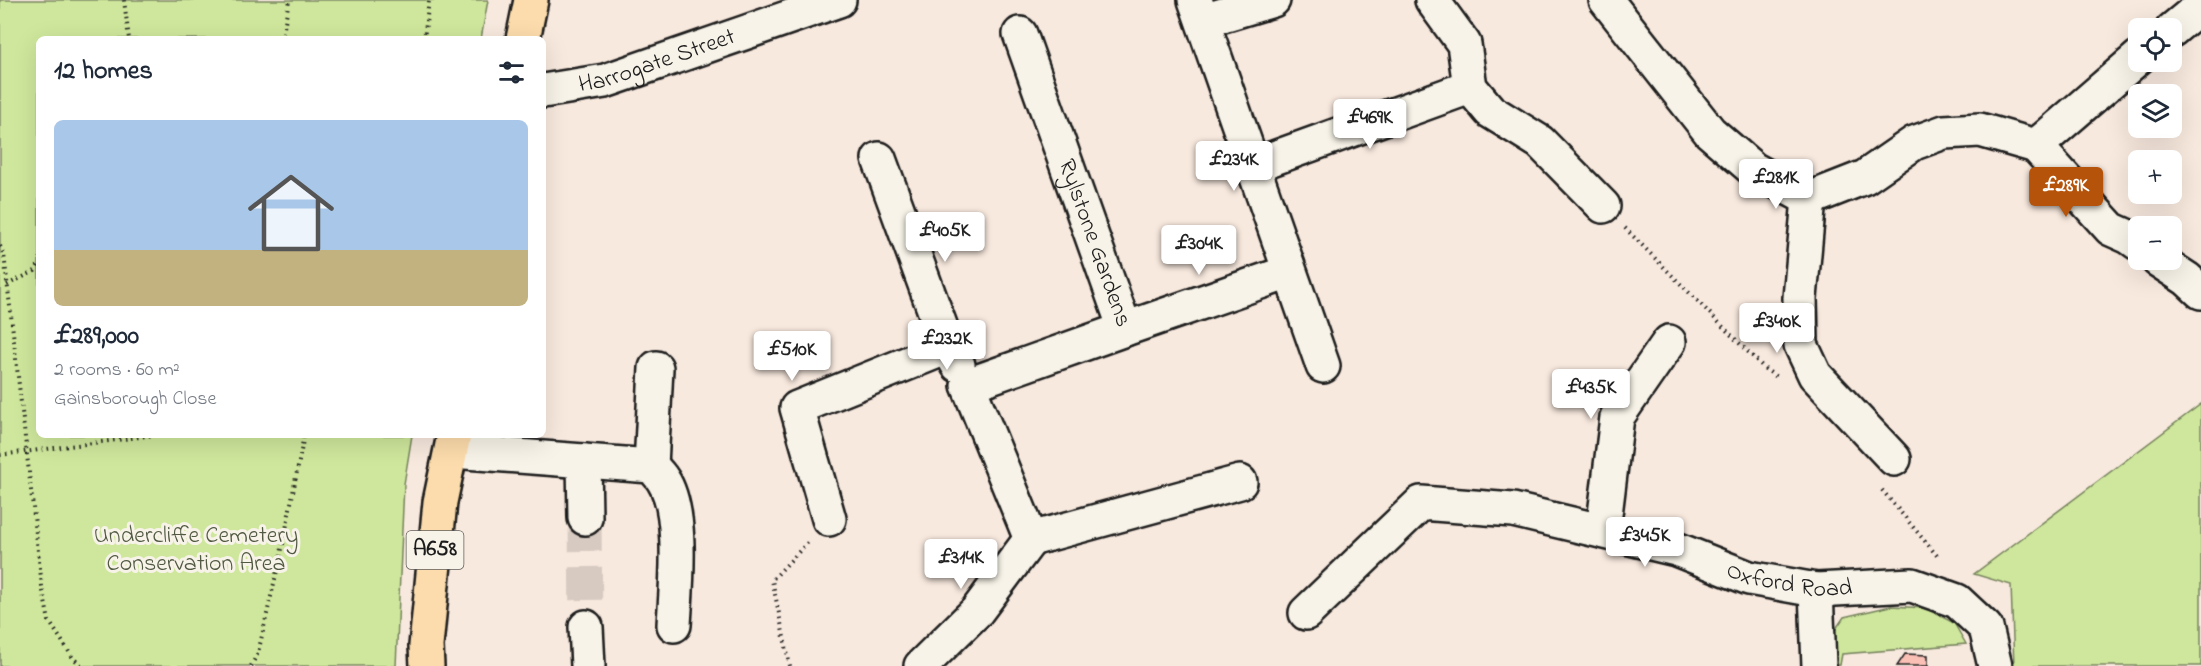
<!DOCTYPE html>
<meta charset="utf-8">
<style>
body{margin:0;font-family:"Indie Flower",sans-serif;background:#f2f2f3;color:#1f2937;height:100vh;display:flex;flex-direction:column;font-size:22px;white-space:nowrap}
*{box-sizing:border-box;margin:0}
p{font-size:20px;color:#747a83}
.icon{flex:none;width:33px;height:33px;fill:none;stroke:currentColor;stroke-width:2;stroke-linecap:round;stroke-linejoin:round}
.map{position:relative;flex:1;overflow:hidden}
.side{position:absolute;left:36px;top:36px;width:510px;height:402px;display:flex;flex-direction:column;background:#fff;border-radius:9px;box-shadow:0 6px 24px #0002}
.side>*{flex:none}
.controls{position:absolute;left:2128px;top:18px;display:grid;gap:12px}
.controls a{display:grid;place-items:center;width:54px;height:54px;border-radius:9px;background:#fff;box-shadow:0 6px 24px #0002;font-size:30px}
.price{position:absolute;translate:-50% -51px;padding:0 14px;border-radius:6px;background:#fff;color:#222;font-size:20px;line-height:39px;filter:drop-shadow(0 2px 3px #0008)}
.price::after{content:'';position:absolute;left:50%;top:36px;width:18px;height:14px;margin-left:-9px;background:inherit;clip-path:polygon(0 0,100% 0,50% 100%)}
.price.selected{background:#b45309;color:#fff}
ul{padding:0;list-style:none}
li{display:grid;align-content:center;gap:12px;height:318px;padding:0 18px}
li+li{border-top:2px solid #e0e1e3}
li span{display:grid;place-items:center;height:186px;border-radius:9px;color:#555}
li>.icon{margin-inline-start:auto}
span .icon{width:108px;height:108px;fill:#fffc;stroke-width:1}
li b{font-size:26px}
h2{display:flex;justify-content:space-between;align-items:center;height:72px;padding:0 18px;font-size:26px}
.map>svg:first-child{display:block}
.green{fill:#cee79c;stroke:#75825c;stroke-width:1.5}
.building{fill:#fabfb5;stroke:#1c1c1c;stroke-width:1.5}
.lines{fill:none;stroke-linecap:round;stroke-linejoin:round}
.minor-tunnel{stroke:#d7cac1;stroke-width:33;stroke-dasharray:33 16;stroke-linecap:butt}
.minor-casing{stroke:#1c1c1c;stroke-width:38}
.major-casing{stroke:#1c1c1c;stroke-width:38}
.path{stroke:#1c1c1c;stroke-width:4;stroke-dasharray:1.5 4.5;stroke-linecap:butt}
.minor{stroke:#f7f3e8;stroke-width:33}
.major{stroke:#fcdcac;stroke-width:33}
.labels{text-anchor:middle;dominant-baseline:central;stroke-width:6;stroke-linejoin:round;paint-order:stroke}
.shield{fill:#f7f3e8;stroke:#5e5c59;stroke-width:1.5}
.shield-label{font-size:22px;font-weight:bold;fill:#1c1c1c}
.street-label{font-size:24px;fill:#1c1c1c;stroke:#f7f3e8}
.park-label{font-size:24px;fill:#515942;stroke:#f7f3e8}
</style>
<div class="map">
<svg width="2201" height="666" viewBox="0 0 2201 666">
<rect width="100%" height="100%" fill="#f8e9de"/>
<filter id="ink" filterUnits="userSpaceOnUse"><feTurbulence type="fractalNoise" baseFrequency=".0167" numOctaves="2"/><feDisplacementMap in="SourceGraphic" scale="12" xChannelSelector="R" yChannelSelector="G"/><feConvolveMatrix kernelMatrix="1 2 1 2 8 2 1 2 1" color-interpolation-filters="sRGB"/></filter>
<g filter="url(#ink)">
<g class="green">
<path d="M0,0H488L481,39H39V435H412L404,484L396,666H0Z"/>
<path d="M2201,404V666H2014L2011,585L1974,574Z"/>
<path d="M1891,606L1925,608L1954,623L1966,644L1842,654L1840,665H1828L1833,633L1844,617Z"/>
</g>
<path class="building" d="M1905,654L1928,655V666H1897Z"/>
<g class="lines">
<path class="minor-tunnel" d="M585,518L586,627"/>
<defs>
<g id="minor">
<path d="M1195,0L1323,366"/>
<path d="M1432,0L1464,44L1470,87L1490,111L1540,142L1603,206"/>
<path d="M1606,0L1710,132L1753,169L1809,199L1865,177L1914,143L1944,132L1980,130L2036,146"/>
<path d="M1203,21L1273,0"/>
<path d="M2172,30L2201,6"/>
<path id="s1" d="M1020,34L1125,329L968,385L1031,539L1240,482"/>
<path id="s2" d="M543,91L605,81L839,0"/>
<path d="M2036,146L2111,229L2129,237L2139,244"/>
<path d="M2036,146L2139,57"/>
<path d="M879,159L948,347L958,365"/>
<path d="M1252,166L1470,87"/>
<path d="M1809,199L1800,298L1801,345L1815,375L1894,459"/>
<path d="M2158,260L2187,279L2201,292"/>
<path d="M1125,329L1289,272"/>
<path d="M452,451L651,466C655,470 660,475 663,480C684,512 676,587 674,625"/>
<path d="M584,461L585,518"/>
<path d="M651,466L656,368"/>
<path d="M829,519L797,408L948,347"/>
<path d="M1603,531L1617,417L1669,342"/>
<path d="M1816,590L1819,666"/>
<path id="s3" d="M1306,613L1421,503L1513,510L1676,549L1749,578L1816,590L1912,585L1957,601L1986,628L1995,666"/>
<path d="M586,627L588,666"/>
<path d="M921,666L977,611L1031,539"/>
</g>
<g id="major">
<path d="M523,39L531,0"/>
<path d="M427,666L426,646L440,502L454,435"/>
</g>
</defs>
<use href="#minor" class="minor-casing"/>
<use href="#major" class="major-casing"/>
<g class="path">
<path d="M124,0L129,39"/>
<path d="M282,39L289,0"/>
<path d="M424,39L429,0"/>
<path d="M1625,228L1765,369L1778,378"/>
<path d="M0,246L4,254L42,586L49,621L73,658L82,666"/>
<path d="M7,285L35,271L39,264"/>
<path d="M0,455L155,435"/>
<path d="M1882,490L1939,558"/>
<path d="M251,666L258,653L284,540L304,435"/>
<path d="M790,666L772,580L808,542"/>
</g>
<use href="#minor" class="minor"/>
<use href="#major" class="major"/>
</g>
</g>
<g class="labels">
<rect class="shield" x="406.5" y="531" width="57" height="38" rx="4.5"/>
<g class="shield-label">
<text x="435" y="550">A658</text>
</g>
<g class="street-label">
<text stroke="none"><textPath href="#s2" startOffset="118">Harrogate Street</textPath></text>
<text stroke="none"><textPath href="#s1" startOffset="222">Rylstone Gardens</textPath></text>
<text stroke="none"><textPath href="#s3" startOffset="538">Oxford Road</textPath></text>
</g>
<g class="park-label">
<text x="196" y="536">Undercliffe Cemetery<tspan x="196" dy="28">Conservation Area</tspan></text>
</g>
</g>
</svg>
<div class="controls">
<a><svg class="icon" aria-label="locate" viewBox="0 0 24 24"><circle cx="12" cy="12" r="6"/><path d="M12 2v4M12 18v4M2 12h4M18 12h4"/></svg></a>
<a><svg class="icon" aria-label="layers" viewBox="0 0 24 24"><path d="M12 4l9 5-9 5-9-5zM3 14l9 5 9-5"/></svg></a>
<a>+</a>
<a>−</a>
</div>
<b class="price" style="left:1370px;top:150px">£469K</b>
<b class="price" style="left:1234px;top:192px">£234K</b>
<b class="price" style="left:1776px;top:210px">£281K</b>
<b class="price selected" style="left:2066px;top:218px">£289K</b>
<b class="price" style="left:945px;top:263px">£405K</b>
<b class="price" style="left:1199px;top:276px">£304K</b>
<b class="price" style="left:1777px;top:354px">£340K</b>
<b class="price" style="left:947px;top:371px">£232K</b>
<b class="price" style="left:792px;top:382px">£510K</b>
<b class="price" style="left:1591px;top:420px">£435K</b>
<b class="price" style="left:1645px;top:568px">£345K</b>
<b class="price" style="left:961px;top:590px">£314K</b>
<section class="side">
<h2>12 homes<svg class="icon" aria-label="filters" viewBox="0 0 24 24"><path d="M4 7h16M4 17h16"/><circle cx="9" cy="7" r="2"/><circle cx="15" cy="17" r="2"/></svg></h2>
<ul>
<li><span style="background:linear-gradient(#a9c7e8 70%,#c2b280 0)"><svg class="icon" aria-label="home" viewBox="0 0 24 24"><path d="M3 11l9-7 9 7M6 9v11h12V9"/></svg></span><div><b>£289,000</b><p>2 rooms · 60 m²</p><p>Gainsborough Close</p></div></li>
</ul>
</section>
</div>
